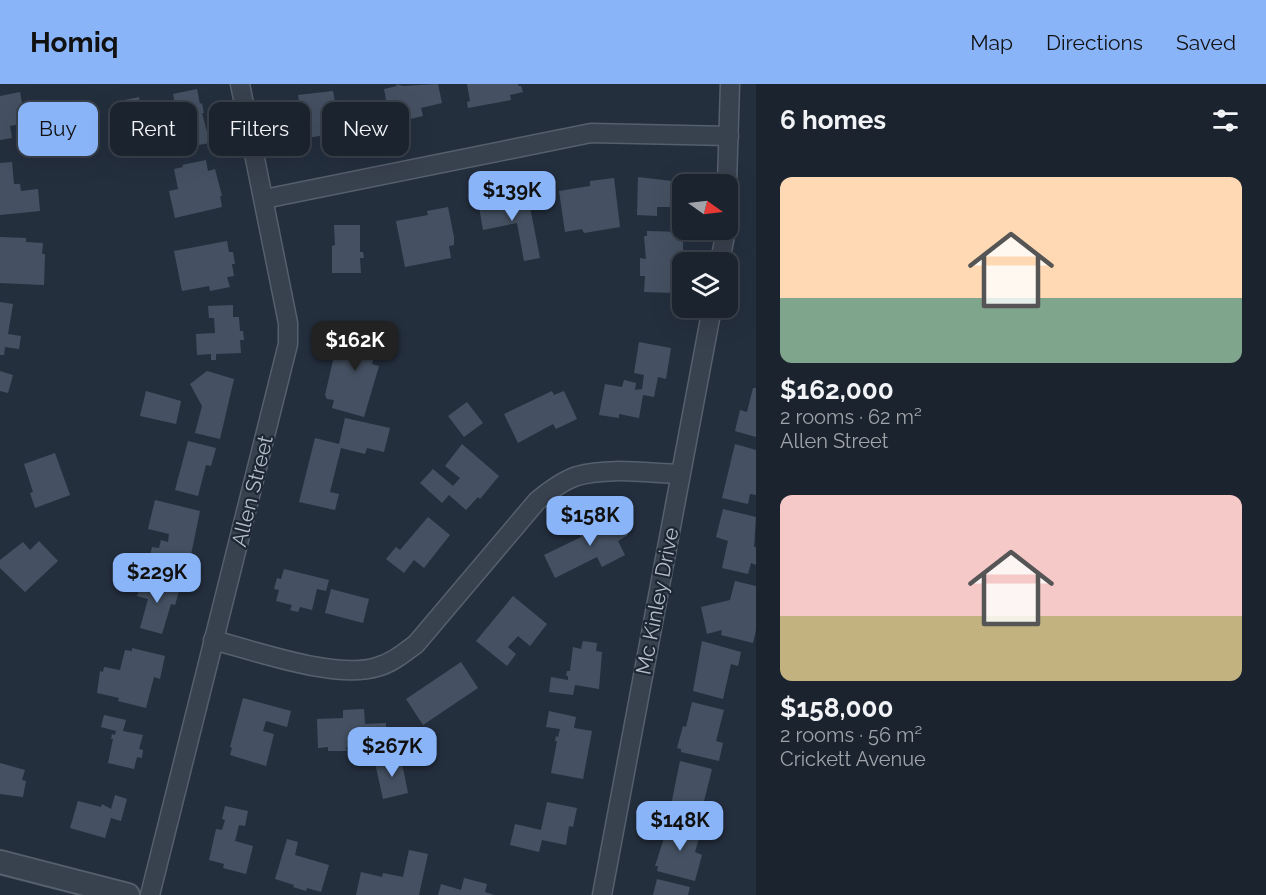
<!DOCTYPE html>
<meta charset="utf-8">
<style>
body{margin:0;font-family:Raleway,sans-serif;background:#242b36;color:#f1f3f6;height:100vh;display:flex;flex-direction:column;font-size:22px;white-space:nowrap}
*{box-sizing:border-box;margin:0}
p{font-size:20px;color:#a0a4aa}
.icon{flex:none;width:33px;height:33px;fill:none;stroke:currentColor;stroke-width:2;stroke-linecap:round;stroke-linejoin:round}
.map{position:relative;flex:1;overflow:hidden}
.details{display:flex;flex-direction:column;background:#1b232e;width:510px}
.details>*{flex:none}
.top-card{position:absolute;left:18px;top:18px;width:570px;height:54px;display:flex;gap:12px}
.needle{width:39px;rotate:104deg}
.buttons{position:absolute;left:672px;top:90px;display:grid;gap:12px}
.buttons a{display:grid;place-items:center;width:66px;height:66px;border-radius:12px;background:#1b232e;box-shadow:0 6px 24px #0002,0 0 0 2px #39404a;font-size:30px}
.price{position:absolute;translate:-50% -51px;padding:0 14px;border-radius:12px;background:#8ab4f8;color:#111;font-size:20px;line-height:39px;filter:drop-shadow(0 2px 3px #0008)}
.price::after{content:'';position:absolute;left:50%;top:36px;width:18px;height:14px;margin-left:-9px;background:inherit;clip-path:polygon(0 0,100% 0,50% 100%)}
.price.active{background:#222;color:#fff}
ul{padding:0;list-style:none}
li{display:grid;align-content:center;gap:12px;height:318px;padding:0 24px}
li span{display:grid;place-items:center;height:186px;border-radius:12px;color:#555}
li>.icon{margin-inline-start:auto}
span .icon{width:108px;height:108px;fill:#fffc;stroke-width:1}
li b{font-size:26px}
h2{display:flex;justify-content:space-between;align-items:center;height:72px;padding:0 24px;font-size:26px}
.tag{padding:0 21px;border-radius:12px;background:#1b232e;box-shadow:0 6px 24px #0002,0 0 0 2px #39404a;font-size:21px;line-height:54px}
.tag.active{background:#8ab4f8;color:#111}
header{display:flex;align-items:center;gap:36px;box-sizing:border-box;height:84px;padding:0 30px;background:#8ab4f8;color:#111}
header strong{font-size:28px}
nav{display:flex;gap:33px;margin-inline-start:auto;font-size:21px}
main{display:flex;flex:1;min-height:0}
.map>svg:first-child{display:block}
.building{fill:#455162}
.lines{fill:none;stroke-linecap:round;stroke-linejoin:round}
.minor-casing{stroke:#565f6c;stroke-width:21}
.tertiary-casing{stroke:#565f6c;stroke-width:26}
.minor{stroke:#38414e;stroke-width:18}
.tertiary{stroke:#38414e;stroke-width:22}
.labels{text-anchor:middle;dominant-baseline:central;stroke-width:4.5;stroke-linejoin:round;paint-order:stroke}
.street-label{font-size:21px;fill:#b4bcc9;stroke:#1d2633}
</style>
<header>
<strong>Homiq</strong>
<nav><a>Map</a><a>Directions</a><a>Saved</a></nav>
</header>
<main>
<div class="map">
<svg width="756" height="811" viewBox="0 0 756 811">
<rect width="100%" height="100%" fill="#242f3e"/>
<g class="building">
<path d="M396,0L403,2L438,0L442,19L421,24L423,32L389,40L387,31H389L384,5L397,2Z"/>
<path d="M467,0H518V2H521L523,8L510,11L511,16L468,24L467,18L470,17Z"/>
<path d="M197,5L200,20L202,19L204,29H202L210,59L159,68L155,46L179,40L173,10Z"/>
<path d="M333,7L337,30L340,29L341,48L308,54L306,43L303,44L298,11Z"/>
<path d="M20,8L23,24L18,25L21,40L10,42L12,54L0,56V12Z"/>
<path d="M139,13L146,49L123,54L115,18Z"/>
<path d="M206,76L208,87L215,85L222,112H220L222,123L175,134L169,107L178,105L174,85L183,83L182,81Z"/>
<path d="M12,78L14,100H20L21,107L38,105L40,127L0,131V79Z"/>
<path d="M638,93L672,97V100H682V123H657V132L637,131Z"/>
<path d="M614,94L620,143L584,149L582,145L565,148L559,107L590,102V97Z"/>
<path d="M528,113L540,174L524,177L517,139L483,146L478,118L496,114L497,119Z"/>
<path d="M448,123L454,153V161L449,162L451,174L405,183L396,137L428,131L427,127Z"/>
<path d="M334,141H360V168H363L364,174H360L361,189H332V162L335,161Z"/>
<path d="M647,147L683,148V175L676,174L675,209L644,208L645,192H640V174L646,175L644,152H647Z"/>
<path d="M0,153L26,154V158L43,159L42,170H45L44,201L0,199Z"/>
<path d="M227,157L229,168H233L235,180H232L234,192L227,193L230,203L210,207L209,202L182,207L174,167Z"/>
<path d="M0,218L13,220L8,250L21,252L19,265L5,263L4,271H0Z"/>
<path d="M233,221V233H239L240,247H243L244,256H240L241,269L216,270V276H211V270L197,271L196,250L215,249L214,234H209L208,222Z"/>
<path d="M351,247L363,253L396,261L393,273L384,271L382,276L375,274L377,269L375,268L372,280L379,282L364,333L332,324L334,316L327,315L325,311L337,259Z"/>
<path d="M639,258L671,264L666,295L658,293L654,313L643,311L639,334L619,330V334L599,331L605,300L622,303L624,296L636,299L635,306L642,305L644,291L634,289Z"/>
<path d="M0,287L13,291L8,309L0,307Z"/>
<path d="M207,287L234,295L220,355L195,349L202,322L190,300Z"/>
<path d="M753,304H756V353L735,347L740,326L747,328Z"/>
<path d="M146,307L181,317L176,340L140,332Z"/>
<path d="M552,307L554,311L564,307L577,335L556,345L553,340L518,359L504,330Z"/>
<path d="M467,318L483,339L464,353L448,332Z"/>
<path d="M345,334L390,344L384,368L367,364L365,370L341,364L330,408L339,410L335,426L299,418L315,354L339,360Z"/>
<path d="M188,357L216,364L211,382L206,381L198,412L175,406Z"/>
<path d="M462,360L499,392L480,415L478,413L466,426L449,411L442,419L420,399L433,385L453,402L460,394L445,382Z"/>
<path d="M735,360L756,366V411L750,410L748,420L722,414Z"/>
<path d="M55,369L70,411L35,424L30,409L33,408L24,380Z"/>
<path d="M155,416L200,427L188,485L149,475L152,463L159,464L161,456L168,458L169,450L148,445Z"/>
<path d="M723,425L756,433L754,463H756V481L751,479L748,490L722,484L728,457L716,453Z"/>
<path d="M616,427L628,451L618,457L625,471L602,483L597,473L555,494L544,471L581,453L578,448L589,442L591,446L599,442L597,437Z"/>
<path d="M428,433L450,451L424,484L414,476L404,489L386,475L396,463L400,466Z"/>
<path d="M39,457L58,477L25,508L0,484V476L23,458L30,466Z"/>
<path d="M284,485L329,496L326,507L317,505L312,526L300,523L298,528L290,526L292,521L276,517L279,506L274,505L277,494L281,495Z"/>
<path d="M142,495L151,498L152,496L180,504L175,521L171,520L162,550L140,544L148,515L137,512Z"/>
<path d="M735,497L756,502V546L753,559L721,551L722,546L707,550L701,523L730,516Z"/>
<path d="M331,505L369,515L363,539L325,529Z"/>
<path d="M513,512L547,540L530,562L518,552L508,563L516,570L507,582L476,557Z"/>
<path d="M583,557L597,559L596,567L602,568L599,605L575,601L573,611L549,608L551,593L568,596V592H566L567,587H570L573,563L581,565Z"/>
<path d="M702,557L741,568L738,582L731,580L723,615L693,607Z"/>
<path d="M132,564L165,572L160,595L154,593L146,624L118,617L119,614L97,609L100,587L103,588L104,583L120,586L125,566L132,567Z"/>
<path d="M461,578L478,604L423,641L406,615Z"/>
<path d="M243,614L291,627L287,643L266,637L263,647L274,650L266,682L230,671L232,664L230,663Z"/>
<path d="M692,618L724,626L716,657L723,659L719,677L681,668V665L677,664L683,642L686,643Z"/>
<path d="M364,625L365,640L386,639V661L346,663L347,667H328V663L318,664L317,635L343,634V626Z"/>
<path d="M549,627L576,633L574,644L592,647L583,695L551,689L557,657H555L556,652L558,653L560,645L546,643Z"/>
<path d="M104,631L126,636L123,647L143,651L139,665L143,666L142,674L137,673L134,685L108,679L113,655H111L112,650L115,651L116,647L101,643Z"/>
<path d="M401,674L408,709L383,715L375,679Z"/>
<path d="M680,677L712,685L700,733L670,726Z"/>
<path d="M0,679L25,686L22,696L26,697L23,713L0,710Z"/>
<path d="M115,711L127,715L121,737L111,734L105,754L70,744L78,717L101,723L102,720L111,725Z"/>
<path d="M547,718L577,724L573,743L569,742L566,761L542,756L539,768L510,761L515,740L541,746Z"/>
<path d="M225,722L248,727L245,742L239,741L235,757L253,762L246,790L223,784L224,780L209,776L216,745L222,746L225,736L222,735Z"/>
<path d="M669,738L701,747L695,768L702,771L695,797L657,787L658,782H655Z"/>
<path d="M287,755L298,758L295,771L329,781L321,808L307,804L306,807L293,803L294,801L275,795Z"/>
<path d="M409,766L428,770L419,811H356L361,788L382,793L383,789L403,793Z"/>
<path d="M464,794L487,800L485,808L494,811H438L441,800L461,806Z"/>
<path d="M657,795L690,803L688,811H653Z"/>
</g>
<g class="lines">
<defs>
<g id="minor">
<path d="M727,100L730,0"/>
<path d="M264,115L591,49L729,52"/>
<path d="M720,178L726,146"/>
<path d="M213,556C256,567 336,596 377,583C392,579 404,569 416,560L537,417C549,407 562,397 577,392C608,383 648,389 680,390"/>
<path d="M150,811L288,260V239L240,0"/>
<path d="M602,811L712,224"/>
</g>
<path id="tertiary" d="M0,778L128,811"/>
</defs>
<use href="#minor" class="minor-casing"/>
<use href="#tertiary" class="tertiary-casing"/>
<use href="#minor" class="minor"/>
<use href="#tertiary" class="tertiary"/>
</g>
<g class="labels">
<g class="street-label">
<text transform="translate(252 407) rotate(-76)">Allen Street</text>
<text transform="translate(657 517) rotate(-79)">Mc Kinley Drive</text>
</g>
</g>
</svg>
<div class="buttons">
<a><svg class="needle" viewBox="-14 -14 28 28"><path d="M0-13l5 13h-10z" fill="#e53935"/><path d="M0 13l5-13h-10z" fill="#a0a4aa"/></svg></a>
<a><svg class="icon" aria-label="layers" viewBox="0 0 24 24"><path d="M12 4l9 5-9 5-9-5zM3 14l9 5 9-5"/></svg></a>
</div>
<b class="price" style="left:512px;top:138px">$139K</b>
<b class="price active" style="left:355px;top:288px">$162K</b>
<b class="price" style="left:590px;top:463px">$158K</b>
<b class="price" style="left:157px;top:520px">$229K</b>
<b class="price" style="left:392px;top:694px">$267K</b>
<b class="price" style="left:680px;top:768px">$148K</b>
<div class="top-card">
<a class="tag active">Buy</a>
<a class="tag">Rent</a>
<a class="tag">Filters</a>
<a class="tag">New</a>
</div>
</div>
<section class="details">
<h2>6 homes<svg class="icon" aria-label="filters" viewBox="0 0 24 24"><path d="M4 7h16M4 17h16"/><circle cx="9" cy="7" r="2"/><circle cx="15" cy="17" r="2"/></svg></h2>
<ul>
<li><span style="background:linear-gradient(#ffd9b3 65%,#7fa58c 0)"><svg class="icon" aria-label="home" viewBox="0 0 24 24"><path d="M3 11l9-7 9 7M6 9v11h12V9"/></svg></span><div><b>$162,000</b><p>2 rooms · 62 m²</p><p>Allen Street</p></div></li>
<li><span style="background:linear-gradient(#f6c9c9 65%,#c2b280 0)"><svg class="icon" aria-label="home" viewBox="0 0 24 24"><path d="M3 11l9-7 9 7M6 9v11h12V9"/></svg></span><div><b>$158,000</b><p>2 rooms · 56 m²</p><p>Crickett Avenue</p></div></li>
</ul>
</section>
</main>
